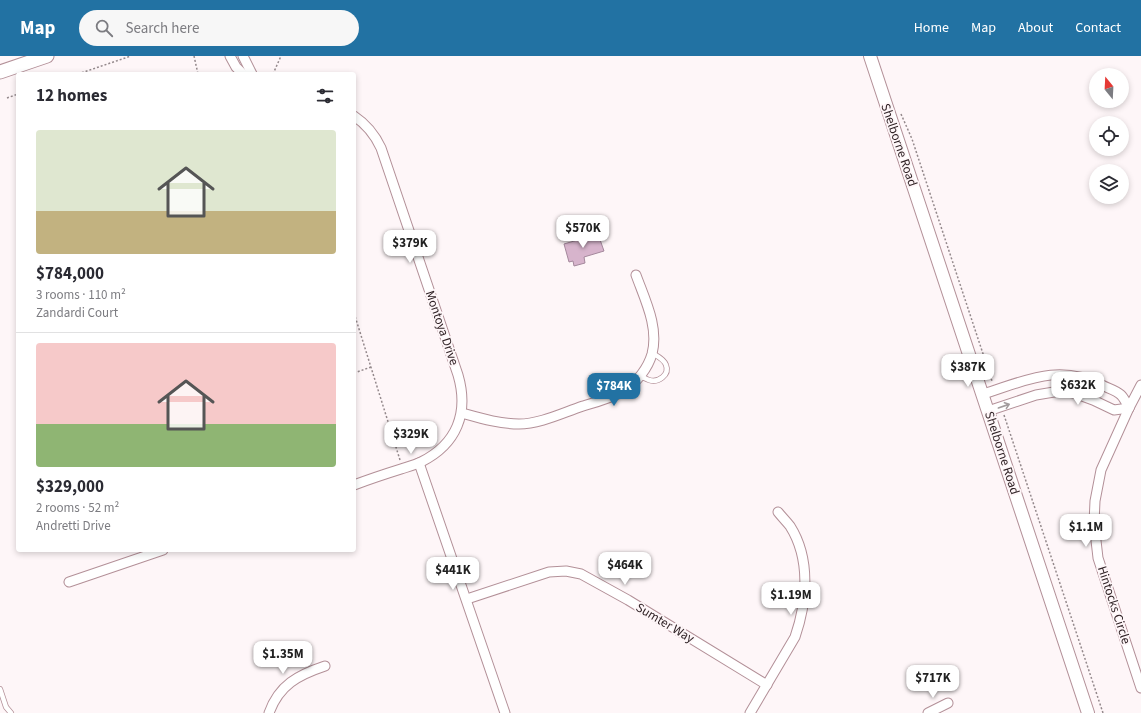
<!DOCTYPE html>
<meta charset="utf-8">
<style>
body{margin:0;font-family:"Source Sans 3",sans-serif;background:#f7f7f7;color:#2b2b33;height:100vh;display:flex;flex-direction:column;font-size:15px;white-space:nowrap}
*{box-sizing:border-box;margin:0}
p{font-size:13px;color:#7c7c81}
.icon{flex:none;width:22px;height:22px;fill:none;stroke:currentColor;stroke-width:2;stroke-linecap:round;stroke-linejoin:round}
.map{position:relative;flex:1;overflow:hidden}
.drawer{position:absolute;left:16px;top:16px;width:340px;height:480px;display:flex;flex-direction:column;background:#fff;border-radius:4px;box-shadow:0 2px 6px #0003}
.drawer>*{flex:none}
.needle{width:26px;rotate:342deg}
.controls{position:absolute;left:1089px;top:12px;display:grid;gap:8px}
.controls a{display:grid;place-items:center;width:40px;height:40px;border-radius:50%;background:#fff;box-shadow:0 2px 6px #0003;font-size:20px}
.price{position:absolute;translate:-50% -34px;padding:0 9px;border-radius:8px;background:#fff;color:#222;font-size:13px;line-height:26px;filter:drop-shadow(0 1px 2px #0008)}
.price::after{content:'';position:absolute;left:50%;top:24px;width:12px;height:9px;margin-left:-6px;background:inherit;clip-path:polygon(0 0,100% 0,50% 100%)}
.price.on{background:#2272a3;color:#fff}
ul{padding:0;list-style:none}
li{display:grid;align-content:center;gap:8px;height:212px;padding:0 20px}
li+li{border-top:1px solid #e1e1e2}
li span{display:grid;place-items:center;height:124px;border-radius:4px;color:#555}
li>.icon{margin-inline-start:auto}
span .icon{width:72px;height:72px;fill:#fffc;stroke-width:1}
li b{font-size:17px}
h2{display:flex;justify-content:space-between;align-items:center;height:48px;padding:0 20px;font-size:17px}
header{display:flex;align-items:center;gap:24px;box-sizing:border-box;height:56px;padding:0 20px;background:#2272a3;color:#fff}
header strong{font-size:19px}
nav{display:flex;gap:22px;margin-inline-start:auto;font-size:14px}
.search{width:280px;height:36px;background:#f7f7f7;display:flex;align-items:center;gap:10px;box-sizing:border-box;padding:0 14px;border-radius:22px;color:#7c7c81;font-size:15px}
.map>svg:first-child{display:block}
.building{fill:#d7b4cc;stroke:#a4889c}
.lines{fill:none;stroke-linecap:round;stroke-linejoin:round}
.service-casing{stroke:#b39098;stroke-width:6}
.minor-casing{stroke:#b39098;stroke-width:11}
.tertiary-casing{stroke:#b39098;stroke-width:14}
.secondary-casing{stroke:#b39098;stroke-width:15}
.path{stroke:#94898c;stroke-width:1.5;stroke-dasharray:2 2;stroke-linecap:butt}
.service{stroke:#fff;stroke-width:4.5}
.minor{stroke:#fff;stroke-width:9}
.tertiary{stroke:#fff;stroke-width:12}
.secondary{stroke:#fff;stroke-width:13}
.oneway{stroke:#a29c9d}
.labels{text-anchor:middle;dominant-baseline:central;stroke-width:3.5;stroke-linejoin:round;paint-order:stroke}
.street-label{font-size:13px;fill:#302326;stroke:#fef6f8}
</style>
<header>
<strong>Map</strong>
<div class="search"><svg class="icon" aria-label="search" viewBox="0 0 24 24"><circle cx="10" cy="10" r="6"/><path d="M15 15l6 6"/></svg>Search here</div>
<nav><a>Home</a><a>Map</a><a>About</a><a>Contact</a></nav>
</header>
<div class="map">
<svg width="1141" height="657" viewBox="0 0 1141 657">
<rect width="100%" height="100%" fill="#fef6f8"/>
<path class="building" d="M598,178L604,195L584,201L585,207L574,210L573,205L569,206L564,188Z"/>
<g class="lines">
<defs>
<g id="service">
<path d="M640,320C643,321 646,323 649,324C658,327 670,319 666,309C664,303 657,300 652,297"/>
<path d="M0,633L6,651L11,657"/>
</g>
<g id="minor">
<path d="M230,0L236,11L243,18"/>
<path d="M243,0L252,18"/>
<path d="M354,60C366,68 375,79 381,92L458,319C469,357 457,388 421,406C415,409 407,411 401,413C385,418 370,423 354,429"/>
<path d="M1141,329L1129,352L1101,414L1095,445L1094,467L1098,502L1141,632"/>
<path d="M983,338C1025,325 1058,307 1102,329C1107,332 1116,334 1121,339C1124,342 1127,348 1129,352"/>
<path d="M988,355L1036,339L1060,335L1074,337L1093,344L1114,354L1129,352"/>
<path d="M462,357C480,362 500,368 519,368C540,368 562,357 583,350C597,346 612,342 625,334C637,326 648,312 652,298C659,271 645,244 636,219"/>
<path d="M419,407L505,657"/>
<path d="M69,526L163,494"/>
<path d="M467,543L549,516L566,515L581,518L628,544L767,629"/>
<path d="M269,657C279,629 298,619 325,610"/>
<path d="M750,657L795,581C807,546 811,503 790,470C786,465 782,461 778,456"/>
<path d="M928,657L948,647"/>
</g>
<path id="tertiary" d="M870,0L1088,657"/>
<path id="secondary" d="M0,16L47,0"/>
</defs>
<use href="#service" class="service-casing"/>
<use href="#minor" class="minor-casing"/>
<use href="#tertiary" class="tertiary-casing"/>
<use href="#secondary" class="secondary-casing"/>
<g class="path">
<path d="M194,0L198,18"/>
<path d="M78,18L131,0"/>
<path d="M273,18L281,0"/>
<path d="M7,42L18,38"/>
<path d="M901,58L912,83L992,325"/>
<path d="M354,257L400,404"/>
<path d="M354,317L371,311"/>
<path d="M1004,359L1103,657"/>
</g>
<use href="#service" class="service"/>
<use href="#minor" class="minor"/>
<use href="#tertiary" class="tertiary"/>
<use href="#secondary" class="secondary"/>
</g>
<defs><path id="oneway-shaft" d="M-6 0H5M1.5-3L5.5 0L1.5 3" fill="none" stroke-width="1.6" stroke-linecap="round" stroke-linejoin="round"/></defs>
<use class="oneway" href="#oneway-shaft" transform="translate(1004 350) rotate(-19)"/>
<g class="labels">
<g class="street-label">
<text transform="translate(899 89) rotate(71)">Shelborne Road</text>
<text transform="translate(442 272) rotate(71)">Montoya Drive</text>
<text transform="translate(1002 397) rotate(72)">Shelborne Road</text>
<text transform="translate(1114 549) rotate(72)">Hintocks Circle</text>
<text transform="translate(665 567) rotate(31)">Sumter Way</text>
</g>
</g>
</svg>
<div class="controls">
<a><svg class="needle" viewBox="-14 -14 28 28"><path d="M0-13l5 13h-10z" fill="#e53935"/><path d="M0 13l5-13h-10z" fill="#7c7c81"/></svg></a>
<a><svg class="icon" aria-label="locate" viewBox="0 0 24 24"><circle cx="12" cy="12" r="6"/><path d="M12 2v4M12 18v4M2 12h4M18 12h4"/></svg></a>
<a><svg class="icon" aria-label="layers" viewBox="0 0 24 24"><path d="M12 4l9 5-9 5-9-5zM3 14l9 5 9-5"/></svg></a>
</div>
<b class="price" style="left:583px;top:193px">$570K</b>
<b class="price" style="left:410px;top:208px">$379K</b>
<b class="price" style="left:968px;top:332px">$387K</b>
<b class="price" style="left:1078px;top:350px">$632K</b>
<b class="price on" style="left:614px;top:351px">$784K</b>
<b class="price" style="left:411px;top:399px">$329K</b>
<b class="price" style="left:1086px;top:492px">$1.1M</b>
<b class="price" style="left:625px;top:530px">$464K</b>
<b class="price" style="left:453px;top:535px">$441K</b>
<b class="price" style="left:791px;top:560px">$1.19M</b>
<b class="price" style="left:283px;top:619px">$1.35M</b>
<b class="price" style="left:933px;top:643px">$717K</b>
<section class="drawer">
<h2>12 homes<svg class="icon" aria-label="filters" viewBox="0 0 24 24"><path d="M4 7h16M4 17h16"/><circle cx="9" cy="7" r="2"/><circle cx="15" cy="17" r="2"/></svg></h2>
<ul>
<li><span style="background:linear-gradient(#dfe7d0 65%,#c2b280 0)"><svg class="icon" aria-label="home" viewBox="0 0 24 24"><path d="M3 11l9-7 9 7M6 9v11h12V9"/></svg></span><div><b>$784,000</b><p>3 rooms · 110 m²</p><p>Zandardi Court</p></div></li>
<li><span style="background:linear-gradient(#f6c9c9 65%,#8fb573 0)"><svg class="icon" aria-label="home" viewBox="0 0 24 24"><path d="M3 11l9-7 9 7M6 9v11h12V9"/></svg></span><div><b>$329,000</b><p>2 rooms · 52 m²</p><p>Andretti Drive</p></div></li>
</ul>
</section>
</div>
